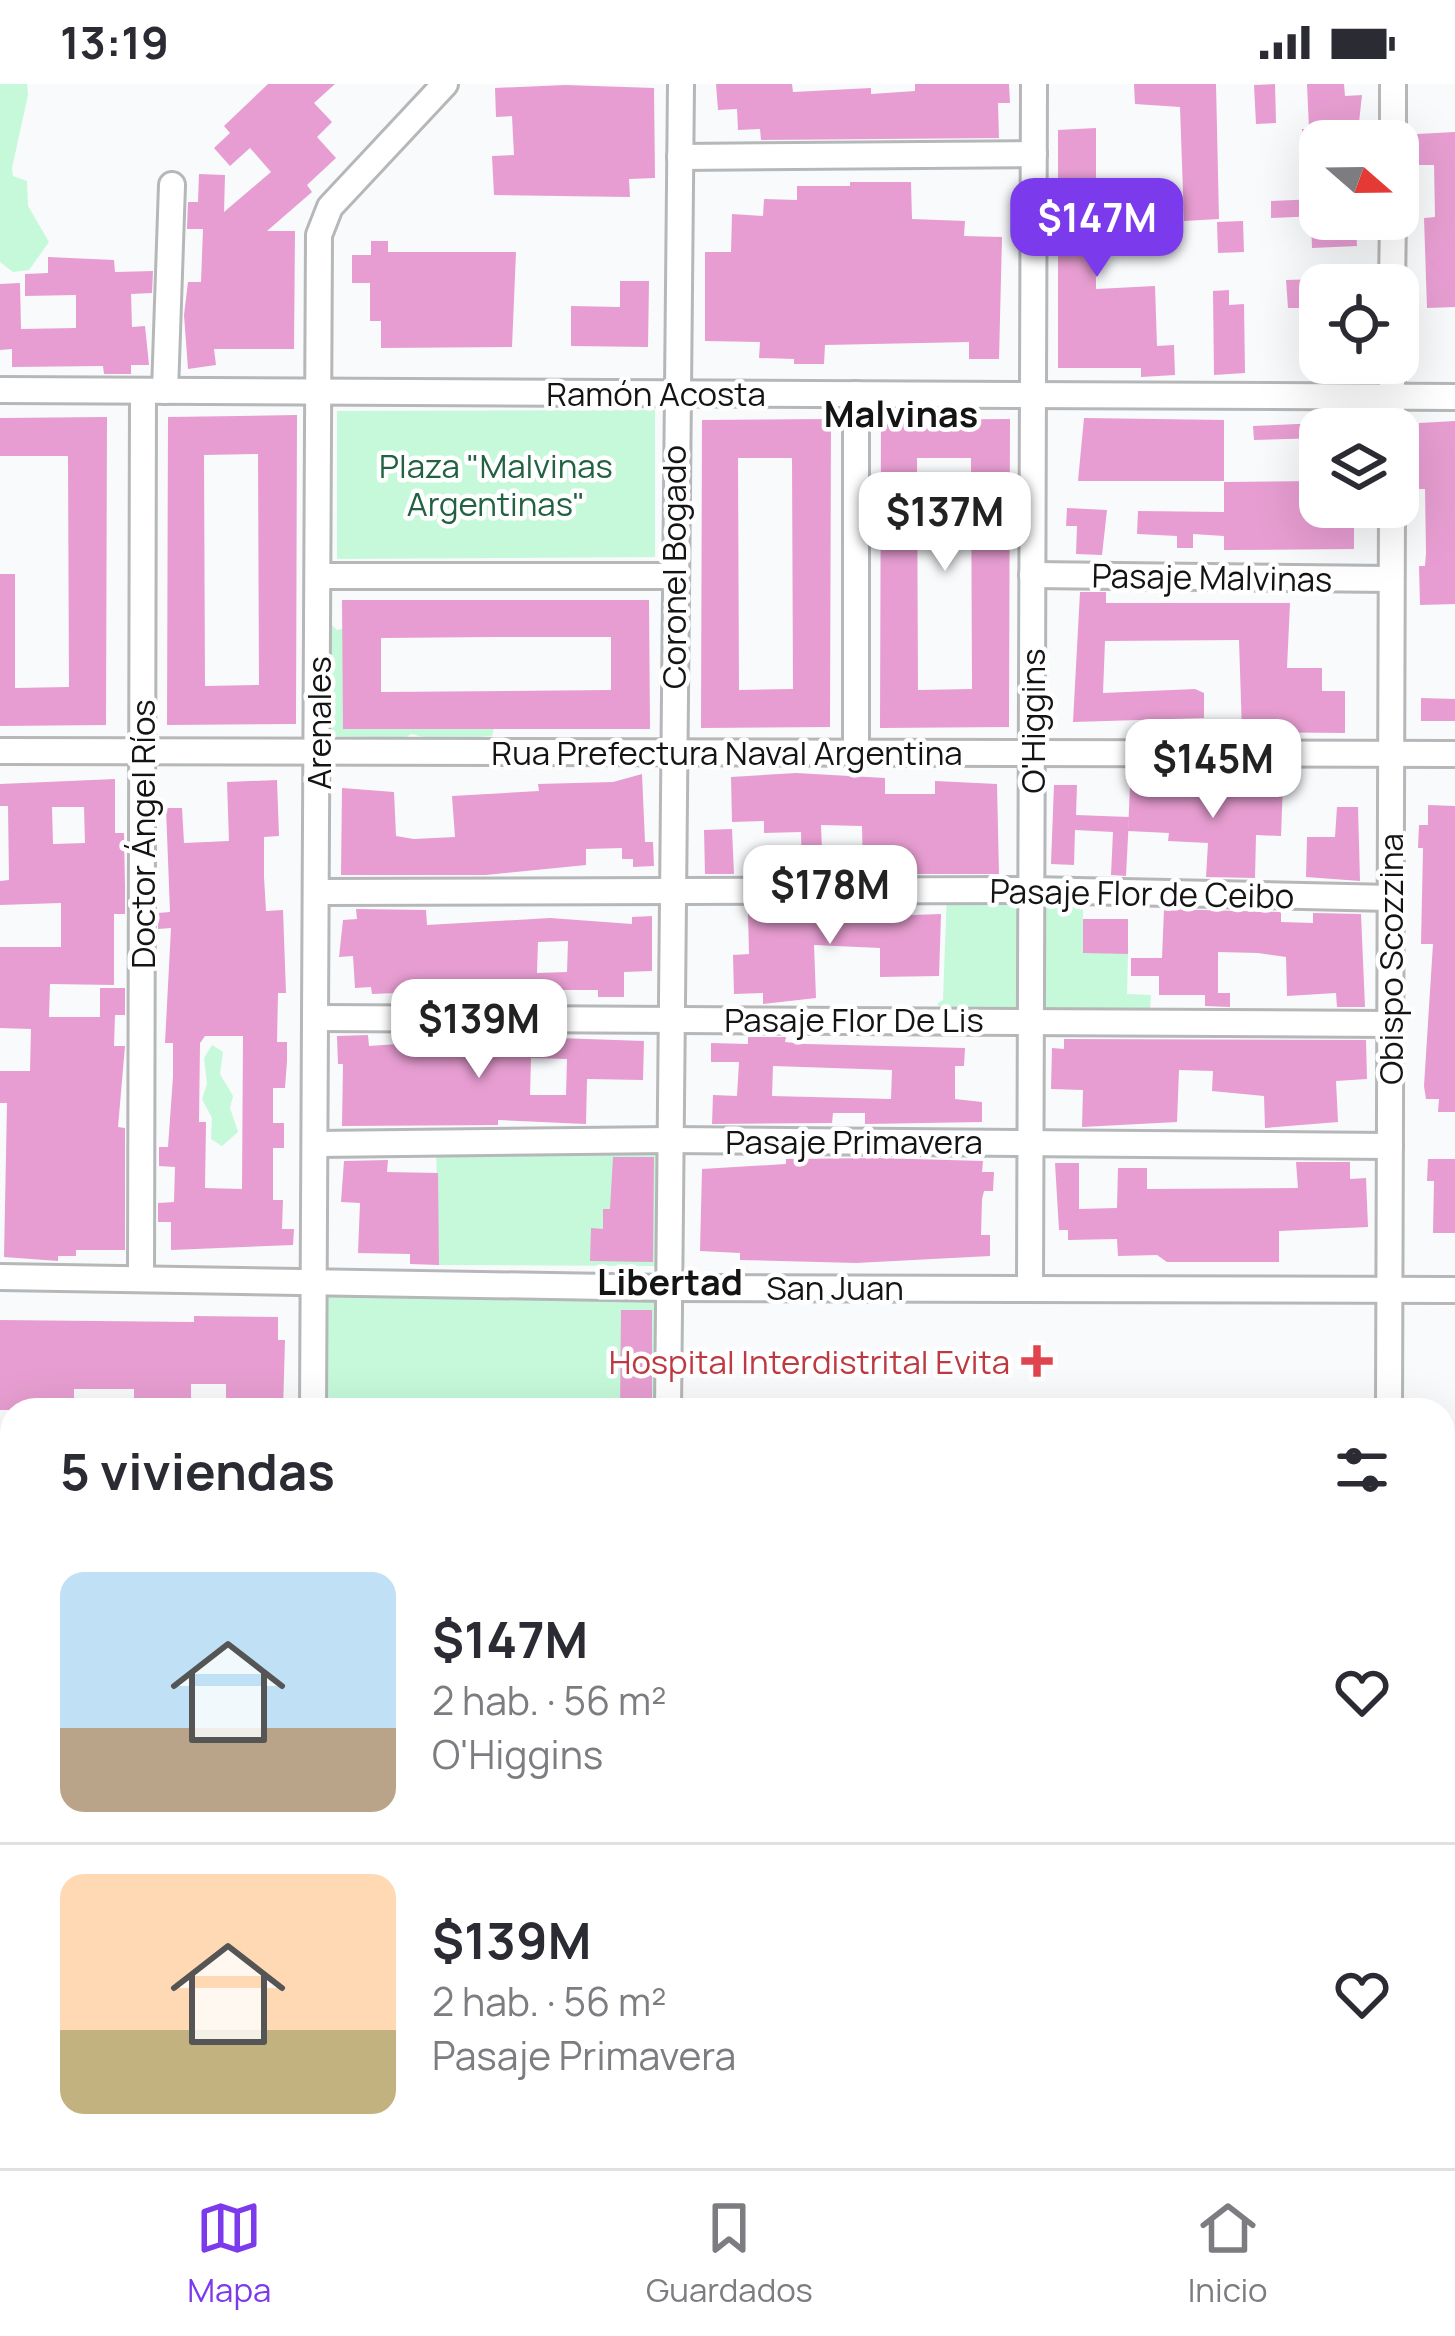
<!DOCTYPE html>
<html lang="es">
<meta charset="utf-8">
<style>
body{margin:0;font-family:Manrope,sans-serif;background:#f7f7f7;color:#2b2b33;height:100vh;display:flex;flex-direction:column;font-size:45px;white-space:nowrap}
*{box-sizing:border-box;margin:0}
p{font-size:39px;color:#7c7c81}
.icon{flex:none;width:66px;height:66px;fill:none;stroke:currentColor;stroke-width:2;stroke-linecap:round;stroke-linejoin:round}
.map{position:relative;flex:1;overflow:hidden}
.side{position:absolute;left:0px;top:1314px;width:1455px;height:771px;display:flex;flex-direction:column;background:#fff;border-radius:36px 36px 0 0;box-shadow:0 12px 48px #0002}
.side>*{flex:none}
.needle{width:78px;rotate:110deg}
.buttons{position:absolute;left:1299px;top:36px;display:grid;gap:24px}
.buttons a{display:grid;place-items:center;width:120px;height:120px;border-radius:24px;background:#fff;box-shadow:0 12px 48px #0002;font-size:60px}
.price{position:absolute;translate:-50% -102px;padding:0 27px;border-radius:24px;background:#fff;color:#222;font-size:39px;line-height:78px;filter:drop-shadow(0 3px 6px #0008)}
.price::after{content:'';position:absolute;left:50%;top:72px;width:36px;height:27px;margin-left:-18px;background:inherit;clip-path:polygon(0 0,100% 0,50% 100%)}
.price.selected{background:#7c3aed;color:#fff}
ul{padding:0;list-style:none}
li{display:flex;align-items:center;gap:36px;height:300px;padding:0 60px}
li+li{border-top:3px solid #e1e1e2}
li span{display:grid;place-items:center;flex:none;width:336px;height:240px;border-radius:24px;color:#555}
li>.icon{margin-inline-start:auto}
span .icon{width:144px;height:144px;fill:#fffc;stroke-width:1}
li b{font-size:51px}
h2{display:flex;justify-content:space-between;align-items:center;height:144px;padding:0 60px;font-size:51px}
.status{display:flex;justify-content:space-between;align-items:center;height:84px;padding:0 60px;background:#fff;direction:ltr}
.status svg{height:33px;fill:currentColor}
.tabs{display:flex;justify-content:space-around;align-items:center;height:168px;border-top:3px solid #e1e1e2;background:#fff;font-size:33px;color:#7c7c81}
.tabs a{display:grid;justify-items:center;gap:6px}
.tabs .selected{color:#7c3aed}
.map>svg:first-child{display:block}
.green{fill:#c5f9da}
.building{fill:#e79dd1;fill-rule:evenodd}
.lines{fill:none;stroke-linecap:round;stroke-linejoin:round}
.minor-casing{stroke:#b5b7b9;stroke-width:30}
.major-casing{stroke:#866334;stroke-width:36}
.minor{stroke:#fff;stroke-width:24}
.major{stroke:#dcbb8f;stroke-width:30}
.health-dot{fill:#e0444e;stroke:#fff;stroke-width:4.5}
.labels{text-anchor:middle;dominant-baseline:central;stroke-width:9;stroke-linejoin:round;paint-order:stroke}
.street-label{font-size:33px;fill:#141415;stroke:#fff}
.park-label{font-size:33px;fill:#226243;stroke:#fff}
.health-label{font-size:33px;fill:#be3a42;stroke:#fff;text-anchor:end}
.neighbourhood-label{font-size:36px;font-weight:bold;fill:#141415;stroke:#fff}
</style>
<div class="status"><b>13:19</b><svg viewBox="0 0 49 12"><path d="M0 12V9h3v3zM5 12V6h3v6zM10 12V3h3v9zM15 12V0h3v12zM26 1h20v11H26zM47 4h2v5h-2z"/></svg></div>
<div class="map">
<svg width="1455" height="2084" viewBox="0 0 1455 2084">
<rect width="100%" height="100%" fill="#f8fafc"/>
<g class="green">
<path d="M0,0H27L28,11L12,84L13,92L27,97L28,122L49,158L29,186L13,188L0,178Z"/>
<path d="M655,326V473L337,475V327Z"/>
<path d="M329,538L337,546L348,543L350,605L494,644L492,652L436,656L411,650L396,660L375,653L325,652Z"/>
<path d="M947,808H1022L1023,917L1012,927H944L937,920L943,916Z"/>
<path d="M1083,811V868L1128,870L1127,910L1151,911L1150,925L1041,927L1040,812Z"/>
<path d="M212,961L223,968L220,990L233,1012L230,1024L238,1048L222,1062L211,1055L212,1034L202,1015L207,1000L204,974Z"/>
<path d="M436,1064H657L656,1182L439,1181Z"/>
<path d="M643,1191L657,1199L658,1326H322L321,1210Z"/>
<path d="M0,1530H12V1819L0,1804Z"/>
</g>
<g class="building">
<path d="M268,0H335L314,19L332,38L317,53L336,74L307,101L312,108L267,147H295L294,265H214L216,281L188,285L184,231L188,198H201L203,145H187L188,118H198L199,90L225,91L224,128L271,88L250,64L230,82L214,64L230,49L224,42Z"/>
<path d="M716,0H792L793,8L871,4V10L915,7V0H1009L1010,19H998L999,54L761,56L760,45L738,46L737,25L718,26Z"/>
<path d="M1134,0H1216L1219,135L1184,137L1180,23L1135,20Z"/>
<path d="M1275,0L1276,39L1256,40L1254,1Z"/>
<path d="M1307,0H1344L1345,12L1362,11L1357,57H1320V74H1303L1302,45H1309Z"/>
<path d="M565,1L654,4L655,94L629,95L630,113L494,111L492,72L514,71L512,32L496,33L495,4Z"/>
<path d="M1096,44V205L1155,202L1157,262L1174,261L1175,291L1141,293V284H1058V46Z"/>
<path d="M1455,48V223L1427,224L1424,134L1435,133L1434,81H1418L1417,50Z"/>
<path d="M850,98H911L912,135L965,137L964,152L1002,153L999,275H969V258L825,261L824,280H794V275L759,274L760,258L705,257V168H731L732,130L763,132L764,115L797,116V102H850Z"/>
<path d="M1318,115L1319,132L1271,134V117Z"/>
<path d="M1311,135H1332V142L1356,141L1357,162L1312,164Z"/>
<path d="M1243,137L1244,168L1218,169L1217,138Z"/>
<path d="M371,157H388V168H516L512,263L381,264V237H370V199H352V171H371Z"/>
<path d="M48,173L114,176L115,188L153,187L152,209L131,210L132,243L145,242L149,281H131V290H104L103,282L12,283V265L0,266V200L20,199L21,245L76,244V211L25,212V190L48,189Z"/>
<path d="M1320,195V278L1307,279L1304,224H1288L1286,196Z"/>
<path d="M620,197H649L648,263L571,262V222L620,223Z"/>
<path d="M1229,206V221L1244,220L1245,289L1214,291L1213,207Z"/>
<path d="M297,331L296,640L167,641L168,333ZM258,370L259,601L205,602L204,371Z"/>
<path d="M107,333L106,641L0,642V490H15V604L69,603L68,372H0V334Z"/>
<path d="M1084,334L1224,336V397H1078Z"/>
<path d="M831,335L830,643L701,644L702,336ZM738,374H792L793,605L739,606Z"/>
<path d="M1010,335L1009,643L880,644L881,336ZM917,374H971L972,605L918,606Z"/>
<path d="M1455,337V520L1420,521L1419,482H1425L1426,469L1425,405H1417L1419,339Z"/>
<path d="M1320,339V354L1254,356L1253,342Z"/>
<path d="M1320,397V423H1354V465L1224,466V452L1193,450V464H1177V452L1137,450L1138,427L1224,428V398Z"/>
<path d="M1067,424L1107,426L1102,471L1076,470L1077,442H1066Z"/>
<path d="M1080,508H1106V519H1290L1287,584H1322V607H1345V649L1242,648L1239,556L1105,557L1103,609L1195,605L1204,609V634L1073,638Z"/>
<path d="M342,516H649L650,645H343ZM494,553H611V606L381,608V554Z"/>
<path d="M1421,614L1455,615V637H1421Z"/>
<path d="M796,689L885,694V710H935V697L997,700L999,790H863L862,742L821,741L823,790H802L801,748L764,749V737L732,738L731,693Z"/>
<path d="M642,690L645,758H653L654,782L633,783V775H622V764L586,765V781L486,791H341L342,704L394,708L396,752L414,755L455,753L452,712L539,707L538,700L613,698Z"/>
<path d="M115,695V749H124L125,802V830H114V901L50,900L49,933H100V904H125V931H115L114,962H125L118,1043L125,1044V1166H76V1172H58V1177L4,1173L7,1019H0V987H30L31,945L0,944V863H61V819L0,821V797L9,796L8,722H0V700ZM52,723H84L85,759L53,760Z"/>
<path d="M277,696L279,752L264,753V793L266,827L283,826L286,909H278L277,958H287V977L285,1004H273V1039H284V1064H273V1116H283L282,1145H294L293,1161L171,1166V1138H158V1119L174,1118L175,1083L159,1082V1063H168L173,993V959H165L171,844L158,845V829L170,828L166,724H182L184,759L229,757L227,698ZM205,952H243L242,1105L205,1104L206,1038H199L200,959Z"/>
<path d="M1283,699L1281,752L1256,751L1255,794L1206,793L1208,759L1168,757L1169,749L1128,747L1130,703L1204,707L1233,705V700Z"/>
<path d="M1054,701H1077L1076,731L1129,733L1126,792L1111,791L1113,748L1075,746L1074,781L1051,780Z"/>
<path d="M1428,721L1455,722V1028H1438L1439,1015H1426L1424,1002L1433,860H1421L1423,764H1418L1419,741H1428Z"/>
<path d="M1337,723H1358L1360,797L1306,793L1307,753H1335Z"/>
<path d="M732,745L734,790H705L704,746Z"/>
<path d="M761,823H882V832L941,830L939,892L880,893V864L814,861L816,914L763,920V909L734,910L733,871L749,870L748,829H761Z"/>
<path d="M356,825L426,826L427,841L550,834L632,840V833L652,832V887L624,888V913H598V906H547V917L479,918L473,906L372,910L371,903L355,904L353,872L339,873L343,836L357,835ZM568,857L567,888L537,889L538,858Z"/>
<path d="M1164,825L1281,828V838L1313,839V829L1361,830L1365,923H1337L1336,909L1287,912L1286,873L1258,869L1218,868V909H1230V923L1205,922V911H1159V892H1131V874H1162Z"/>
<path d="M1083,835H1128V870L1083,869Z"/>
<path d="M368,951L369,962L412,959V964L483,967V957H501V952L644,957L643,996L587,995L586,1040L498,1036V1041L342,1042L343,980H338L337,952ZM531,974L567,975L566,1011H530Z"/>
<path d="M748,953H786L785,958L806,960L965,964L964,982H955V1015L982,1018V1038L865,1040V1029H833L832,1039L712,1040L713,1011L737,1012L739,978H711V959L748,960ZM773,982L892,986L891,1015L772,1012Z"/>
<path d="M1064,955L1366,956L1367,995L1336,997L1338,1038L1265,1044L1264,1012L1212,1007L1213,987L1179,986L1177,1038L1082,1043L1083,1006L1051,1005L1052,964L1064,965Z"/>
<path d="M613,1073H654L653,1178L590,1177L591,1144L603,1145V1125H610Z"/>
<path d="M877,1074L983,1077L982,1088H994L993,1107H984L982,1115L981,1151H990V1172L856,1179L740,1176V1169L700,1167L702,1085L786,1080V1075Z"/>
<path d="M1428,1075H1455V1149H1433L1434,1097H1427Z"/>
<path d="M388,1076L387,1088L438,1089L439,1181L410,1180V1170L358,1169L360,1119L341,1118L344,1077Z"/>
<path d="M1296,1078H1350V1095L1366,1094L1368,1143L1279,1147V1178H1167L1157,1171L1118,1172L1117,1155L1068,1156V1146H1059L1055,1079H1079V1125L1117,1124L1118,1084H1147V1105L1298,1104Z"/>
<path d="M621,1226H652V1326H620Z"/>
<path d="M194,1232L278,1233V1256H285L283,1326H226V1300H191V1326H134V1305H74V1326H0V1236L194,1238Z"/>
</g>
<g class="lines">
<defs>
<g id="minor">
<path d="M1393,57V0"/>
<path d="M680,73L1034,70"/>
<path d="M1392,201L1393,135"/>
<path d="M0,306L1455,313"/>
<path d="M165,307L172,101"/>
<path d="M856,310V668"/>
<path d="M1392,345V279"/>
<path d="M1032,491L1391,495"/>
<path d="M319,492H673"/>
<path d="M0,667L1455,670"/>
<path d="M318,808L1031,806L1391,814"/>
<path d="M318,934L1390,940"/>
<path d="M317,1060L669,1056L1390,1062"/>
<path d="M0,1193L668,1204L1455,1206"/>
<path d="M141,1194L143,307"/>
<path d="M1030,1202L1034,0"/>
<path d="M313,1326L319,151L330,123L445,0"/>
<path d="M668,1326L681,0"/>
<path d="M1389,1326L1392,423"/>
<path d="M0,1512H12"/>
<path d="M304,2073L305,2084"/>
<path d="M1377,2073V2084"/>
<path d="M662,2084V2073"/>
<path d="M1023,2084V2073"/>
</g>
<g id="major">
<path d="M0,1830L12,1829"/>
<path d="M1443,1836H1455"/>
<path d="M0,1900H12"/>
<path d="M1443,1901H1455"/>
</g>
</defs>
<use href="#minor" class="minor-casing"/>
<use href="#major" class="major-casing"/>
<use href="#minor" class="minor"/>
<use href="#major" class="major"/>
</g>
<path class="health-dot" d="M1031 1259h12v12h12v12h-12v12h-12v-12h-12v-12h12z"/>
<g class="labels">
<g class="street-label">
<text x="656" y="309">Ramón Acosta</text>
<text transform="translate(673 483) rotate(-90)">Coronel Bogado</text>
<text transform="translate(1212 493) rotate(1)">Pasaje Malvinas</text>
<text transform="translate(1032 637) rotate(-90)">O'Higgins</text>
<text transform="translate(318 639) rotate(-90)">Arenales</text>
<text x="727" y="668">Rua Prefectura Naval Argentina</text>
<text transform="translate(142 750) rotate(-90)">Doctor Ángel Ríos</text>
<text transform="translate(1142 809) rotate(1)">Pasaje Flor de Ceibo</text>
<text transform="translate(1390 875) rotate(-90)">Obispo Scozzina</text>
<text x="854" y="935">Pasaje Flor De Lis</text>
<text x="854" y="1057">Pasaje Primavera</text>
<text x="835" y="1203">San Juan</text>
</g>
<g class="park-label">
<text x="496" y="381">Plaza "Malvinas<tspan x="496" dy="38">Argentinas"</tspan></text>
</g>
<g class="health-label">
<text x="1010" y="1277">Hospital Interdistrital Evita</text>
</g>
<g class="neighbourhood-label">
<text x="901" y="329">Malvinas</text>
<text x="670" y="1197">Libertad</text>
</g>
</g>
</svg>
<div class="buttons">
<a><svg class="needle" viewBox="-14 -14 28 28"><path d="M0-13l5 13h-10z" fill="#e53935"/><path d="M0 13l5-13h-10z" fill="#7c7c81"/></svg></a>
<a><svg class="icon" aria-label="locate" viewBox="0 0 24 24"><circle cx="12" cy="12" r="6"/><path d="M12 2v4M12 18v4M2 12h4M18 12h4"/></svg></a>
<a><svg class="icon" aria-label="layers" viewBox="0 0 24 24"><path d="M12 4l9 5-9 5-9-5zM3 14l9 5 9-5"/></svg></a>
</div>
<b class="price selected" style="left:1097px;top:196px">$147M</b>
<b class="price" style="left:945px;top:490px">$137M</b>
<b class="price" style="left:1213px;top:737px">$145M</b>
<b class="price" style="left:830px;top:863px">$178M</b>
<b class="price" style="left:479px;top:997px">$139M</b>
<section class="side">
<h2>5 viviendas<svg class="icon" aria-label="filters" viewBox="0 0 24 24"><path d="M4 7h16M4 17h16"/><circle cx="9" cy="7" r="2"/><circle cx="15" cy="17" r="2"/></svg></h2>
<ul>
<li><span style="background:linear-gradient(#bfe0f5 65%,#b9a48a 0)"><svg class="icon" aria-label="home" viewBox="0 0 24 24"><path d="M3 11l9-7 9 7M6 9v11h12V9"/></svg></span><div><b>$147M</b><p>2 hab. · 56 m²</p><p>O'Higgins</p></div><svg class="icon" aria-label="heart" viewBox="0 0 24 24"><path d="M12 20l-8-8c-3-5 5-10 8-4 3-6 11-1 8 4z"/></svg></li>
<li><span style="background:linear-gradient(#ffd9b3 65%,#c2b280 0)"><svg class="icon" aria-label="home" viewBox="0 0 24 24"><path d="M3 11l9-7 9 7M6 9v11h12V9"/></svg></span><div><b>$139M</b><p>2 hab. · 56 m²</p><p>Pasaje Primavera</p></div><svg class="icon" aria-label="heart" viewBox="0 0 24 24"><path d="M12 20l-8-8c-3-5 5-10 8-4 3-6 11-1 8 4z"/></svg></li>
</ul>
</section>
</div>
<nav class="tabs">
<a class="selected"><svg class="icon" aria-label="map" viewBox="0 0 24 24"><path d="M3 6l6-2 6 2 6-2v14l-6 2-6-2-6 2zM9 4v14M15 6v14"/></svg>Mapa</a>
<a><svg class="icon" aria-label="saved" viewBox="0 0 24 24"><path d="M7 4h10v16l-5-4-5 4z"/></svg>Guardados</a>
<a><svg class="icon" aria-label="home" viewBox="0 0 24 24"><path d="M3 11l9-7 9 7M6 9v11h12V9"/></svg>Inicio</a>
</nav>
